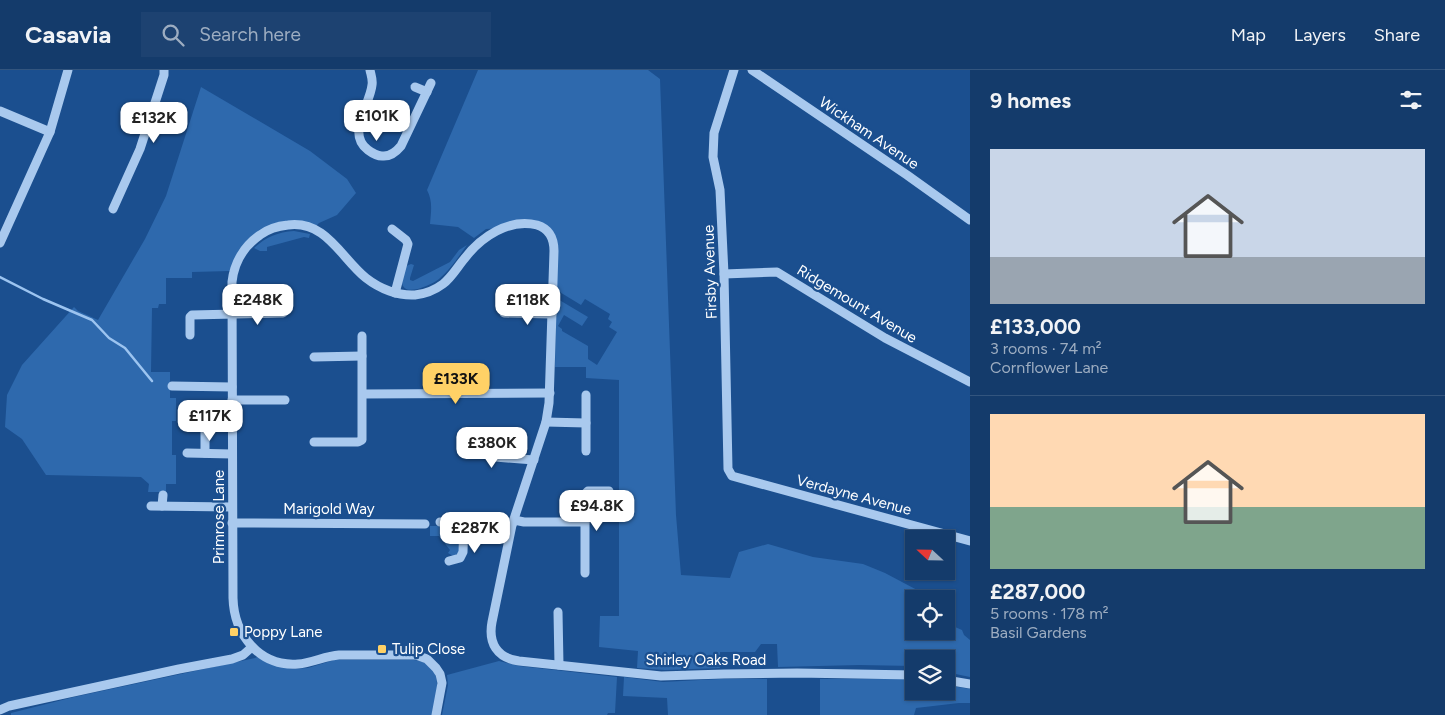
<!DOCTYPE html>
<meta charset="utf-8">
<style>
body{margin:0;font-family:Figtree,sans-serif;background:#1d4271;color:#f1f3f6;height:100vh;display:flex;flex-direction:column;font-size:19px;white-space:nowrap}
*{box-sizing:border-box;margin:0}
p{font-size:16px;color:#9dadc1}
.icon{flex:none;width:28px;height:28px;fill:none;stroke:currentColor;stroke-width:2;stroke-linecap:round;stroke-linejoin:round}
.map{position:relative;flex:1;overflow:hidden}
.drawer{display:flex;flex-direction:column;background:#143b6b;width:475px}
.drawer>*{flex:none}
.needle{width:32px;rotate:292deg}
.tools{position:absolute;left:905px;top:460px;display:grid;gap:10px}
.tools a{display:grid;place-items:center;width:50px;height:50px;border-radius:0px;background:#143b6b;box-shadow:0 1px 4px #0004,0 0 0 1px #33557e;font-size:25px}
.price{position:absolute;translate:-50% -42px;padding:0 11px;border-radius:10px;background:#fff;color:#222;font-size:16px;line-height:32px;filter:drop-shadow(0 1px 2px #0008)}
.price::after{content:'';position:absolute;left:50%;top:30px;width:15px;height:11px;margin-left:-8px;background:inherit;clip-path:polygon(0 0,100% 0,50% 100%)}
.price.selected{background:#ffd166;color:#111}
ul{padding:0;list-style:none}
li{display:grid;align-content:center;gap:10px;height:265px;padding:0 20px}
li+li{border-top:1px solid #33557e}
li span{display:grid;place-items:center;height:155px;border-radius:0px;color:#555}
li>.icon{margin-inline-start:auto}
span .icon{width:90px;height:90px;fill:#fffc;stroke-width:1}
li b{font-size:21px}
h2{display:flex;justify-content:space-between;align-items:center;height:60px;padding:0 20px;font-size:21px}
header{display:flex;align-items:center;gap:30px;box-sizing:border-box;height:70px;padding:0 25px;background:#143b6b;border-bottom:1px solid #33557e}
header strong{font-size:24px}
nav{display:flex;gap:28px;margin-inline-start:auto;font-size:18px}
.search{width:350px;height:45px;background:#1d4271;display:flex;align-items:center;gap:12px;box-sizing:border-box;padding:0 18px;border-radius:0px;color:#9dadc1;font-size:19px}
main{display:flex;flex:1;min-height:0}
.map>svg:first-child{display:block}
.green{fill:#2e69ad}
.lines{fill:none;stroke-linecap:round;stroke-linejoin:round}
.stream{stroke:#9cc4f0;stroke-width:2.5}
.minor{stroke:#a9c9ee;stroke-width:9}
.poi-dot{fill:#ffd166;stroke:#1b4f8f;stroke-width:2}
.labels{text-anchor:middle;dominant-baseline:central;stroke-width:4.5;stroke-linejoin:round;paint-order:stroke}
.street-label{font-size:15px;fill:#fff;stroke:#1b4f8f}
.poi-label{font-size:15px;fill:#fff;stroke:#1b4f8f;text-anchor:start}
</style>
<header>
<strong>Casavia</strong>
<div class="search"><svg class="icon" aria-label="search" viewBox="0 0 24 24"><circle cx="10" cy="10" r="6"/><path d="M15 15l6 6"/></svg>Search here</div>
<nav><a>Map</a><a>Layers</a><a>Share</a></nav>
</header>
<main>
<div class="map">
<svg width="970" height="645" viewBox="0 0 970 645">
<rect width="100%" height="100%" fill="#1b4f8f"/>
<g class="green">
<path d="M478,0H648L660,9L676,445L681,505L730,508L739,482L768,474L813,487L863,494L885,503L919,521L917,529H914V561H946V553L962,560L964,565L970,570V607L946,602V589H914V596L859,595L778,597L777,574H761L755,582H720V598L665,600L637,598L638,581L599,577L600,546H619V310L586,308V297H555L556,228L588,247L582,256L564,245L558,256L562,259V261L588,276V289L597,295L617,262L609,257L612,252L608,249L610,244L585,229L581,235L558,221L546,155L486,159L474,168L458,157L430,154C431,142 433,131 427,120Z"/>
<path d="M201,17L310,81L347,109L356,123L337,145L319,153L316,156L274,154L230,201L192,202V208H166V234H159L158,238H152L151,302H170V328H176V351H172V385H176V414H166V422H148L149,414L141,407L46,405L22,369L5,357L7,325L22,295L74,237L78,241L98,250L145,169L166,126Z"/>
<path d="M294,161L310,164L309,168L304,167L267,177V181H260L254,178C266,167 278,162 294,161Z"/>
<path d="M467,175C459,186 450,200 439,209C433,214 408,226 403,216C400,211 405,201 406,196L411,194L414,195L410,208V210L413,211L450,192L459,180Z"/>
<path d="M430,456H454L459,458L460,483L453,486L448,483L450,480L439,466H430Z"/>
<path d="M257,587L277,596L293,599L308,598L334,590H414C446,594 437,623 432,645H11V643L74,627L255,588Z"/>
<path d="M499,591L519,596L617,607L615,643H608L607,645H442L448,615L447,605Z"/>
<path d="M624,607L663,612L719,609H767V645H668L667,628L623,626Z"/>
<path d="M820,609H903L914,610V621H946V615L970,619V633H959L916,638L914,645H820Z"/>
</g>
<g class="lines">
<path class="stream" d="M0,207L43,229L92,250L109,268L125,278L152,311"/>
<g class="minor">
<path d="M370,0C371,5 373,10 372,15C370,35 346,64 368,80C372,83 377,86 382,86C390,87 396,82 401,76L431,13"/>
<path d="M734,0L714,63L713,87L720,120L724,204L728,399L732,406L970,471"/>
<path d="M752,0L907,105L970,150"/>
<path d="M415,17L427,22"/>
<path d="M0,41L50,62"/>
<path d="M113,139L140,79L164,5V0"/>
<path d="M392,159L406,170L408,174L395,223"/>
<path d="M0,173L50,62L68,0"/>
<path d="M724,204L777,202L885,268L970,312"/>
<path d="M504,243L552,244"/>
<path d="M190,265V247L192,245L283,243"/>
<path d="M314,287L362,286"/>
<path d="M172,316L232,317"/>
<path d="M363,324L550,323"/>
<path d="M586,325V381"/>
<path d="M232,330H285"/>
<path d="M546,352L586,353"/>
<path d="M494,364L495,387L534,390"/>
<path d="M314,372H358L362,370V266"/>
<path d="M187,383L232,384"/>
<path d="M205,383V351"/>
<path d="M151,436L232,437"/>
<path d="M162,436L163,425"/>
<path d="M514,450L524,452H585"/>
<path d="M440,452H495L512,455"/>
<path d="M232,453L425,454"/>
<path d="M449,491L460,488L463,482L464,452"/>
<path d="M585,503V424L588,421H609"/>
<path d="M558,542L559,595"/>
<path d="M946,610L970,614"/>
<path d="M0,640L9,636L179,599L232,589L243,585L252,577"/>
<path d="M436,645L442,613L440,604L436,598L427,589L416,585H339C325,586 312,593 298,594C259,597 234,564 233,528L232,212C234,193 244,176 260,165C268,159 278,156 288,155C326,150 341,188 366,208C380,219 398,226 415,225C425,224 435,220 443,214C452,207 458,196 465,188C481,167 509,148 537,155C550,159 554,169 554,181L549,333L546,352L512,455L492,552C488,573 497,588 519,591L661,606L724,604L797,603L914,605"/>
</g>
</g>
<g class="poi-dot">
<rect x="229" y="557" width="10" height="10" rx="2.5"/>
<rect x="377" y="574" width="10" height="10" rx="2.5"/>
</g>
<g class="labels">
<g class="street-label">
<text transform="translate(869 63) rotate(34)">Wickham Avenue</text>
<text transform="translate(710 202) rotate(-92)">Firsby Avenue</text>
<text transform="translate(857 234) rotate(31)">Ridgemount Avenue</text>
<text transform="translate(854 425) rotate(15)">Verdayne Avenue</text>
<text x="329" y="439">Marigold Way</text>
<text transform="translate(219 447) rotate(-90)">Primrose Lane</text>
<text x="706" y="590">Shirley Oaks Road</text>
</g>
<g class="poi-label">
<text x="244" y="562">Poppy Lane</text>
<text x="392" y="579">Tulip Close</text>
</g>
</g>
</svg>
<div class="tools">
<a><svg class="needle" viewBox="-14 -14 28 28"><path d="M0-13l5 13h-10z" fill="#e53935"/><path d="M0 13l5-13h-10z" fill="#9dadc1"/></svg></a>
<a><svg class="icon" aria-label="locate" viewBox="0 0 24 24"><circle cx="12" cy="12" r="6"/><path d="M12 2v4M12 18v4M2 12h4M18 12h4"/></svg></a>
<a><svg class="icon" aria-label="layers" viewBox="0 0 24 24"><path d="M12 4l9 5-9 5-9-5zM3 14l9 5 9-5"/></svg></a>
</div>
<b class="price" style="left:377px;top:72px">£101K</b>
<b class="price" style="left:154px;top:74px">£132K</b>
<b class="price" style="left:258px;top:256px">£248K</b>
<b class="price" style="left:528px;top:256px">£118K</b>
<b class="price selected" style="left:456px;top:335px">£133K</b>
<b class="price" style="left:210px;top:372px">£117K</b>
<b class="price" style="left:492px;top:399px">£380K</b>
<b class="price" style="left:597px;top:462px">£94.8K</b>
<b class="price" style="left:475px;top:484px">£287K</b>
</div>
<section class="drawer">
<h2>9 homes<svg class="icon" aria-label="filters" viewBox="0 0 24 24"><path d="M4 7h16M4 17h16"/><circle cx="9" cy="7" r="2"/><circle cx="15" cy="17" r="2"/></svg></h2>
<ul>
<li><span style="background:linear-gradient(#c9d6e8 70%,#9aa5b1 0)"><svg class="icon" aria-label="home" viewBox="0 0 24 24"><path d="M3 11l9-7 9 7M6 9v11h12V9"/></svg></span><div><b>£133,000</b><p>3 rooms · 74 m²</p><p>Cornflower Lane</p></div></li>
<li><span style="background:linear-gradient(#ffd9b3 60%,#7fa58c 0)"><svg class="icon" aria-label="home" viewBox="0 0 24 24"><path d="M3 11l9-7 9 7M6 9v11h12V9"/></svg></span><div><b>£287,000</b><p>5 rooms · 178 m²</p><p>Basil Gardens</p></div></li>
</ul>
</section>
</main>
